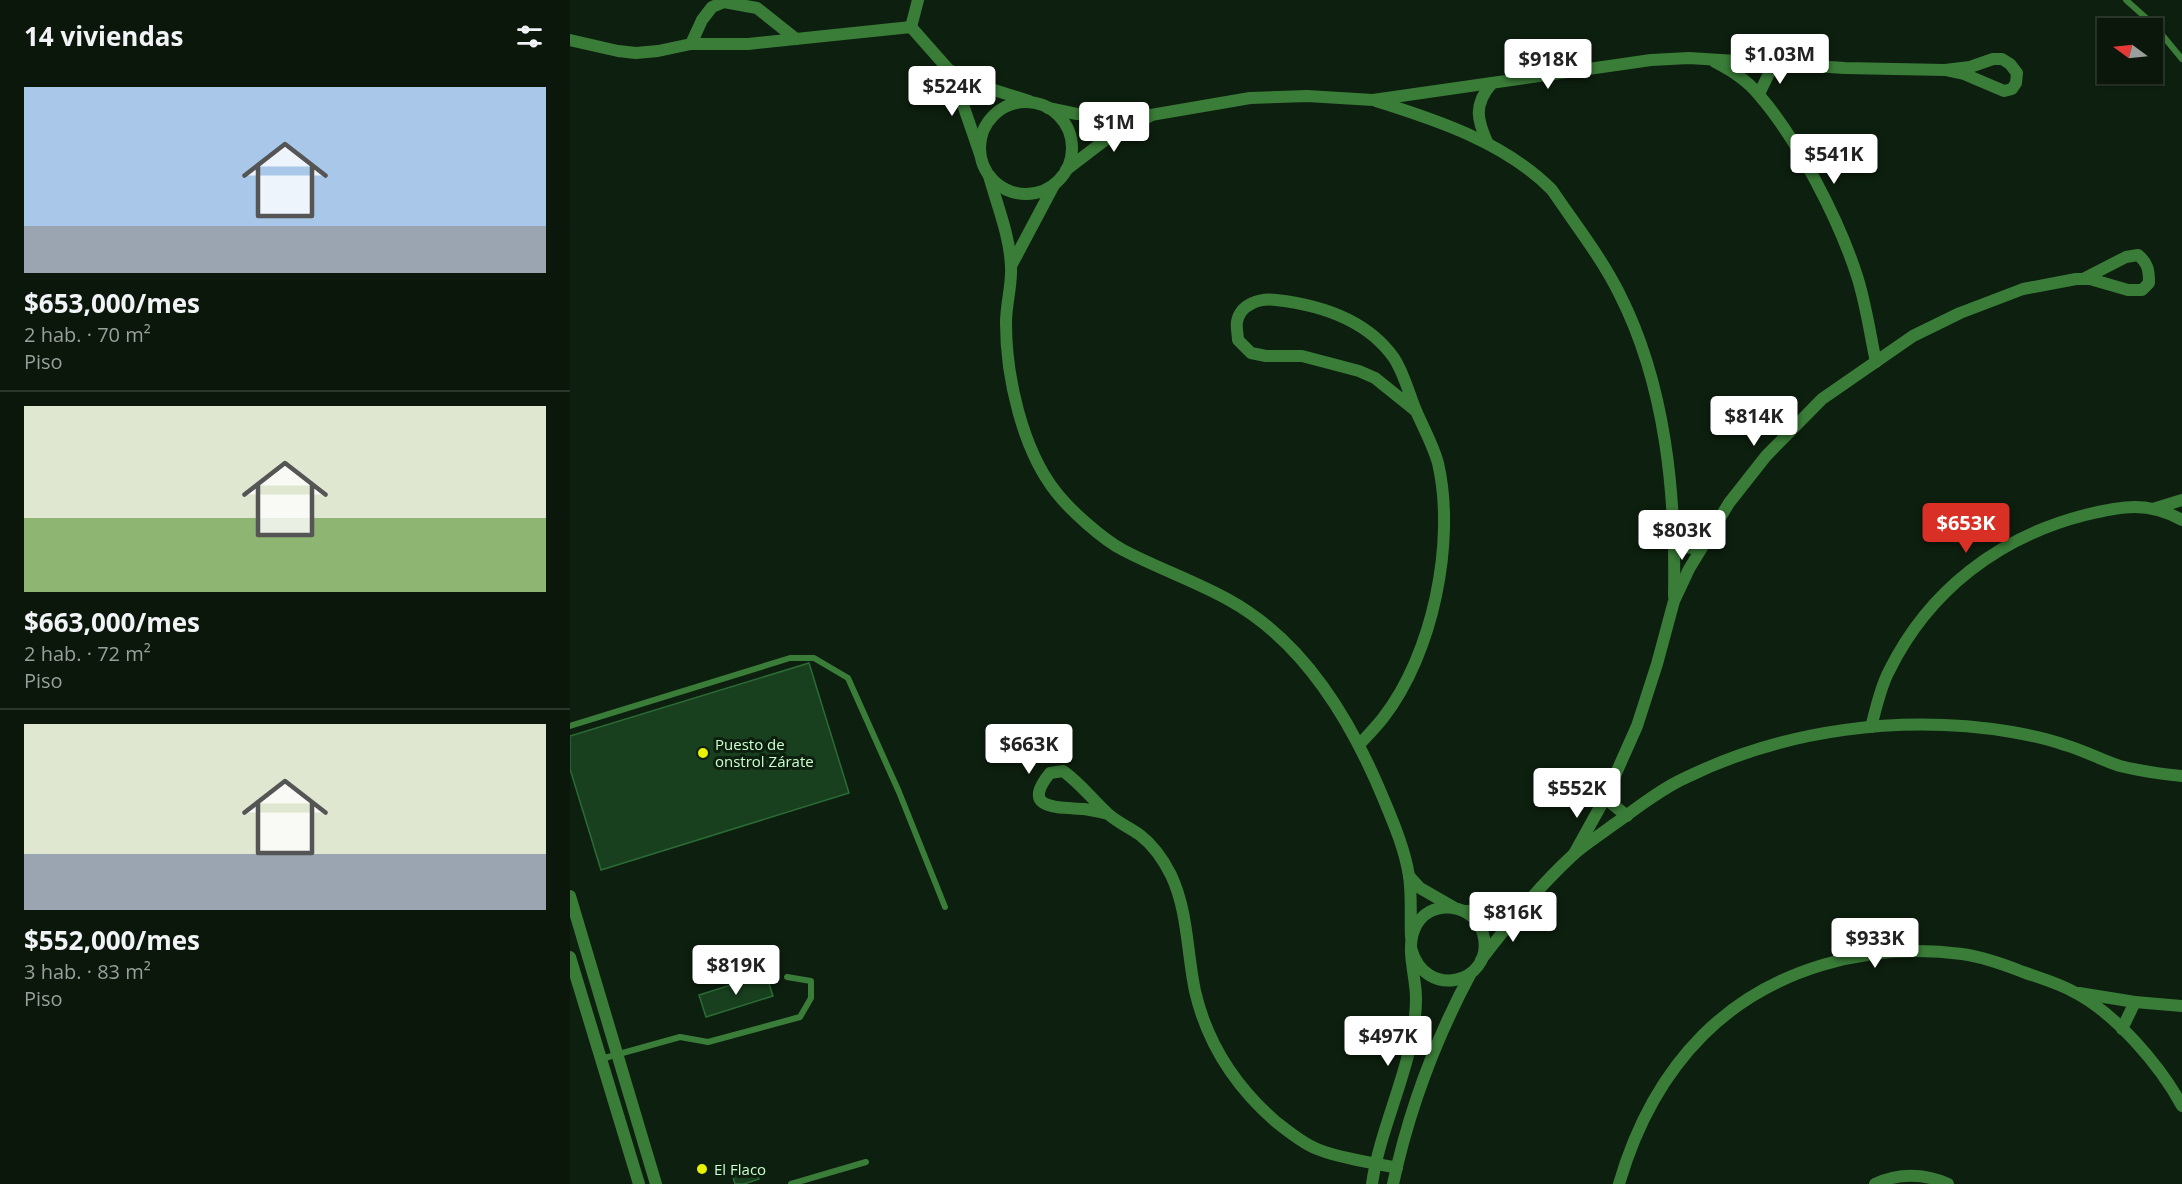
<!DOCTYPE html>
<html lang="es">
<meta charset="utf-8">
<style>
body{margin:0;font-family:"Open Sans",sans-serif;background:#132013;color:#f1f3f6;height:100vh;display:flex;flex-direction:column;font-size:22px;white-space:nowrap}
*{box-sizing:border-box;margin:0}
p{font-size:20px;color:#999f9c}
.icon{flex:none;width:33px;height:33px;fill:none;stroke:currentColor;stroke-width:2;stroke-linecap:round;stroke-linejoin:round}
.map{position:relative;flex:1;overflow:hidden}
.panel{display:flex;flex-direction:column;background:#0a170a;width:570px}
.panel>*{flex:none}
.needle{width:39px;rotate:285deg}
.tools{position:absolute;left:1527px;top:18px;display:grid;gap:12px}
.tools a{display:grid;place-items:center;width:66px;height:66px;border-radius:0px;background:#0a170a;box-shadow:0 2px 4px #0004,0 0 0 2px #2a362b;font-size:30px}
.price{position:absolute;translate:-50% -51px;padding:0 14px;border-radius:6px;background:#fff;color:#222;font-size:20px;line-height:39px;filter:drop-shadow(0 2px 3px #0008)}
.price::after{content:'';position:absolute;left:50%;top:36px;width:18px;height:14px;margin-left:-9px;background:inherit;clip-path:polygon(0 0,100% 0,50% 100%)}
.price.on{background:#d93025;color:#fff}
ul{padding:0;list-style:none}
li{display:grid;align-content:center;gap:12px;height:318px;padding:0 24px}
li+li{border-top:2px solid #2a362b}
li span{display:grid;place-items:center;height:186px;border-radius:0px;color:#555}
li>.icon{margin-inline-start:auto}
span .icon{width:108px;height:108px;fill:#fffc;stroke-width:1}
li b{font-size:26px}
h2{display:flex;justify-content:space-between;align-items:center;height:72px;padding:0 24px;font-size:26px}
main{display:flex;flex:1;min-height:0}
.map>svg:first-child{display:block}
.building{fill:#19401e;stroke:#2b6b34;stroke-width:1.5}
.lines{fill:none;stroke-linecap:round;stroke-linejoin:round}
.service{stroke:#3a7d38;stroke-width:6}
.minor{stroke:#3a7d38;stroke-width:12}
.poi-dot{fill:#eaf203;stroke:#0d1f0e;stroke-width:2}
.labels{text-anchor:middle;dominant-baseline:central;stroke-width:6;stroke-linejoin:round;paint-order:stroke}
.poi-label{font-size:15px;fill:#cbfece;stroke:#0d1f0e;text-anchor:start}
</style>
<main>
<section class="panel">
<h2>14 viviendas<svg class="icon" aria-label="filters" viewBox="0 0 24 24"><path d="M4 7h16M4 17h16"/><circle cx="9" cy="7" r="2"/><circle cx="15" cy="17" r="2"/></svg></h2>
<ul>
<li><span style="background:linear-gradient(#a9c7e8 75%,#9aa5b1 0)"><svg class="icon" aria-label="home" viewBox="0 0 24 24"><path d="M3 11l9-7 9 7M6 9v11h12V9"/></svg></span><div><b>$653,000/mes</b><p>2 hab. · 70 m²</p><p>Piso</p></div></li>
<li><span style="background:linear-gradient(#dfe7d0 60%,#8fb573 0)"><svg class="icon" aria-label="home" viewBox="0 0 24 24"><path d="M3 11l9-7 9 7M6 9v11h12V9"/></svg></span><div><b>$663,000/mes</b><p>2 hab. · 72 m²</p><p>Piso</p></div></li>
<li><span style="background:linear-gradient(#dfe7d0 70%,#9aa5b1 0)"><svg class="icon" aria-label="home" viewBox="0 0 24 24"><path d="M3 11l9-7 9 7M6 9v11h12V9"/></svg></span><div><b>$552,000/mes</b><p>3 hab. · 83 m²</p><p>Piso</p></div></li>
</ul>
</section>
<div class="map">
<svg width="1612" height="1184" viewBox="0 0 1612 1184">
<rect width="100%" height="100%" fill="#0d1f0e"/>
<g class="building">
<path d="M239,663L279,793L31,870L0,769V736Z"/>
<path d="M196,974L203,996L136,1017L129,995Z"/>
<path d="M184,1166L189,1179L174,1184H165L162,1174Z"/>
</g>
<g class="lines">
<g class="service">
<path d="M1556,0L1584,25L1612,59"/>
<path d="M0,726L220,658H244L278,678L329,792L375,907"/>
<path d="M31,1059L110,1037L138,1042L230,1017L241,998V981L217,977"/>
<path d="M221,1184L296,1162"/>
</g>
<g class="minor">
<path d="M341,27L348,0"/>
<path d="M0,40L48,51L66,53L88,51L121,44H178L341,27L379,70L391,99L410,154"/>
<path d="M121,44L132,20L142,7L154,2L187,8L226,39"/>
<path d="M1145,62C1162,71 1177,80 1189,95C1228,140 1269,220 1287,276C1296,304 1300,334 1306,362"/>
<path d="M379,70L424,90L459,101"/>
<path d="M1189,94L1204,63"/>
<path d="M806,101C867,120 936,143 982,190C1005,224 1031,257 1049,293C1096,385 1106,495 1104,596"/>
<circle cx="456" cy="148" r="46"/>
<path d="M478,108L507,114L581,115L680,98L737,96L803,100L1081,60L1119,58L1275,68L1375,70L1400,67L1423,59H1432L1440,64L1447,73L1446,83L1442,89L1434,91L1394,74L1375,70"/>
<path d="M918,144C907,120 903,105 922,83"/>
<path d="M496,170L543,134L580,116"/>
<path d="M419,176C427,205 440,236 441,267C442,285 436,304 436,323C436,376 452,449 486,492C500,510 532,539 553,550C587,568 625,581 659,600C735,642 782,722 814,800C824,824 835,850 839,876C842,895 840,917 841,937"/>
<path d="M441,266L484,185"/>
<path d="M1586,508L1612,500"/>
<path d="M1103,541L1115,547L1131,549"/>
<path d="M1301,727C1306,709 1310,688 1319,671C1359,590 1429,537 1515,515C1552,506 1578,501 1612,520"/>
<path d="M789,745C797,736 806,727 813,718C863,654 886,541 868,463C863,445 854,429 847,413C839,395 835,375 824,358C797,320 751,305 706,300C690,298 670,304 667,322C666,327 668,335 668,340L681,353L696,356H732L789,371L805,378L846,411"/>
<path d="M1035,798L1057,816"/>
<path d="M538,814C530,812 522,810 514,809C490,807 449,811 480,773L493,771C510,783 521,798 536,812C546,822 559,827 570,835C583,845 594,861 601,875C618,911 617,953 625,991C637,1043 665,1086 705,1121C718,1131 732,1143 747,1149C772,1159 800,1162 827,1168"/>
<path d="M1004,854L1035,798L1067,726L1087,664L1104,601L1119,569L1159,503L1196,456L1252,399L1343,336L1390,313L1453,289L1506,279H1520L1558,290H1572L1579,283C1579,270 1578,263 1568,255L1556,257L1513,279"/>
<path d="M839,876L850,888L883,907"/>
<path d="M0,896L86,1184"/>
<path d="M895,911H928L951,908"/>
<path d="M0,957L69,1184"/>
<path d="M911,960C939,923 968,887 1003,855C1015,844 1030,835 1043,825C1066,809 1089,790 1115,778C1215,729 1332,714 1442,732C1459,735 1478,739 1495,745C1513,750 1531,760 1550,766C1570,771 1591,774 1612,776"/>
<path d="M1509,993L1565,1002L1612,1006"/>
<path d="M1552,1029L1565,1002"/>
<path d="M802,1184C811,1121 846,1062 846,998C846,976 836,951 844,930C857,896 908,902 914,938C922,983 855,1001 841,948"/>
<path d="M823,1184C839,1110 865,1040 901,973"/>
<path d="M1049,1184C1065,1129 1092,1076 1133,1035C1200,968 1299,942 1392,954C1413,957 1433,964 1453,972C1470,978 1488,983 1504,992C1545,1013 1590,1065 1612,1106"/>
<path d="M1305,1184C1328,1173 1354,1173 1378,1184"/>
</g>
</g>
<g class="poi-dot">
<circle cx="133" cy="753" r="6"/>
<circle cx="132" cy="1169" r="6"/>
</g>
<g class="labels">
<g class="poi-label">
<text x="145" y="744">Puesto de<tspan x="145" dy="17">onstrol Zárate</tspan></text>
<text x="144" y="1169">El Flaco</text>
</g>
</g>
</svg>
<div class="tools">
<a><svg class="needle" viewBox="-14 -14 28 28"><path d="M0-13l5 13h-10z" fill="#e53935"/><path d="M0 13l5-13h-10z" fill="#999f9c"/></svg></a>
</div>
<b class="price" style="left:1210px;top:85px">$1.03M</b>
<b class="price" style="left:978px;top:90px">$918K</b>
<b class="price" style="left:382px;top:117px">$524K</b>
<b class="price" style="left:544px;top:153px">$1M</b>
<b class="price" style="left:1264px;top:185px">$541K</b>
<b class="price" style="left:1184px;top:447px">$814K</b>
<b class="price on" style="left:1396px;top:554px">$653K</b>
<b class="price" style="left:1112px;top:561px">$803K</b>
<b class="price" style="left:459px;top:775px">$663K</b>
<b class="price" style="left:1007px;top:819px">$552K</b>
<b class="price" style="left:943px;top:943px">$816K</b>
<b class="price" style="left:1305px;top:969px">$933K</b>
<b class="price" style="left:166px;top:996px">$819K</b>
<b class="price" style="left:818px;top:1067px">$497K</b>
</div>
</main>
